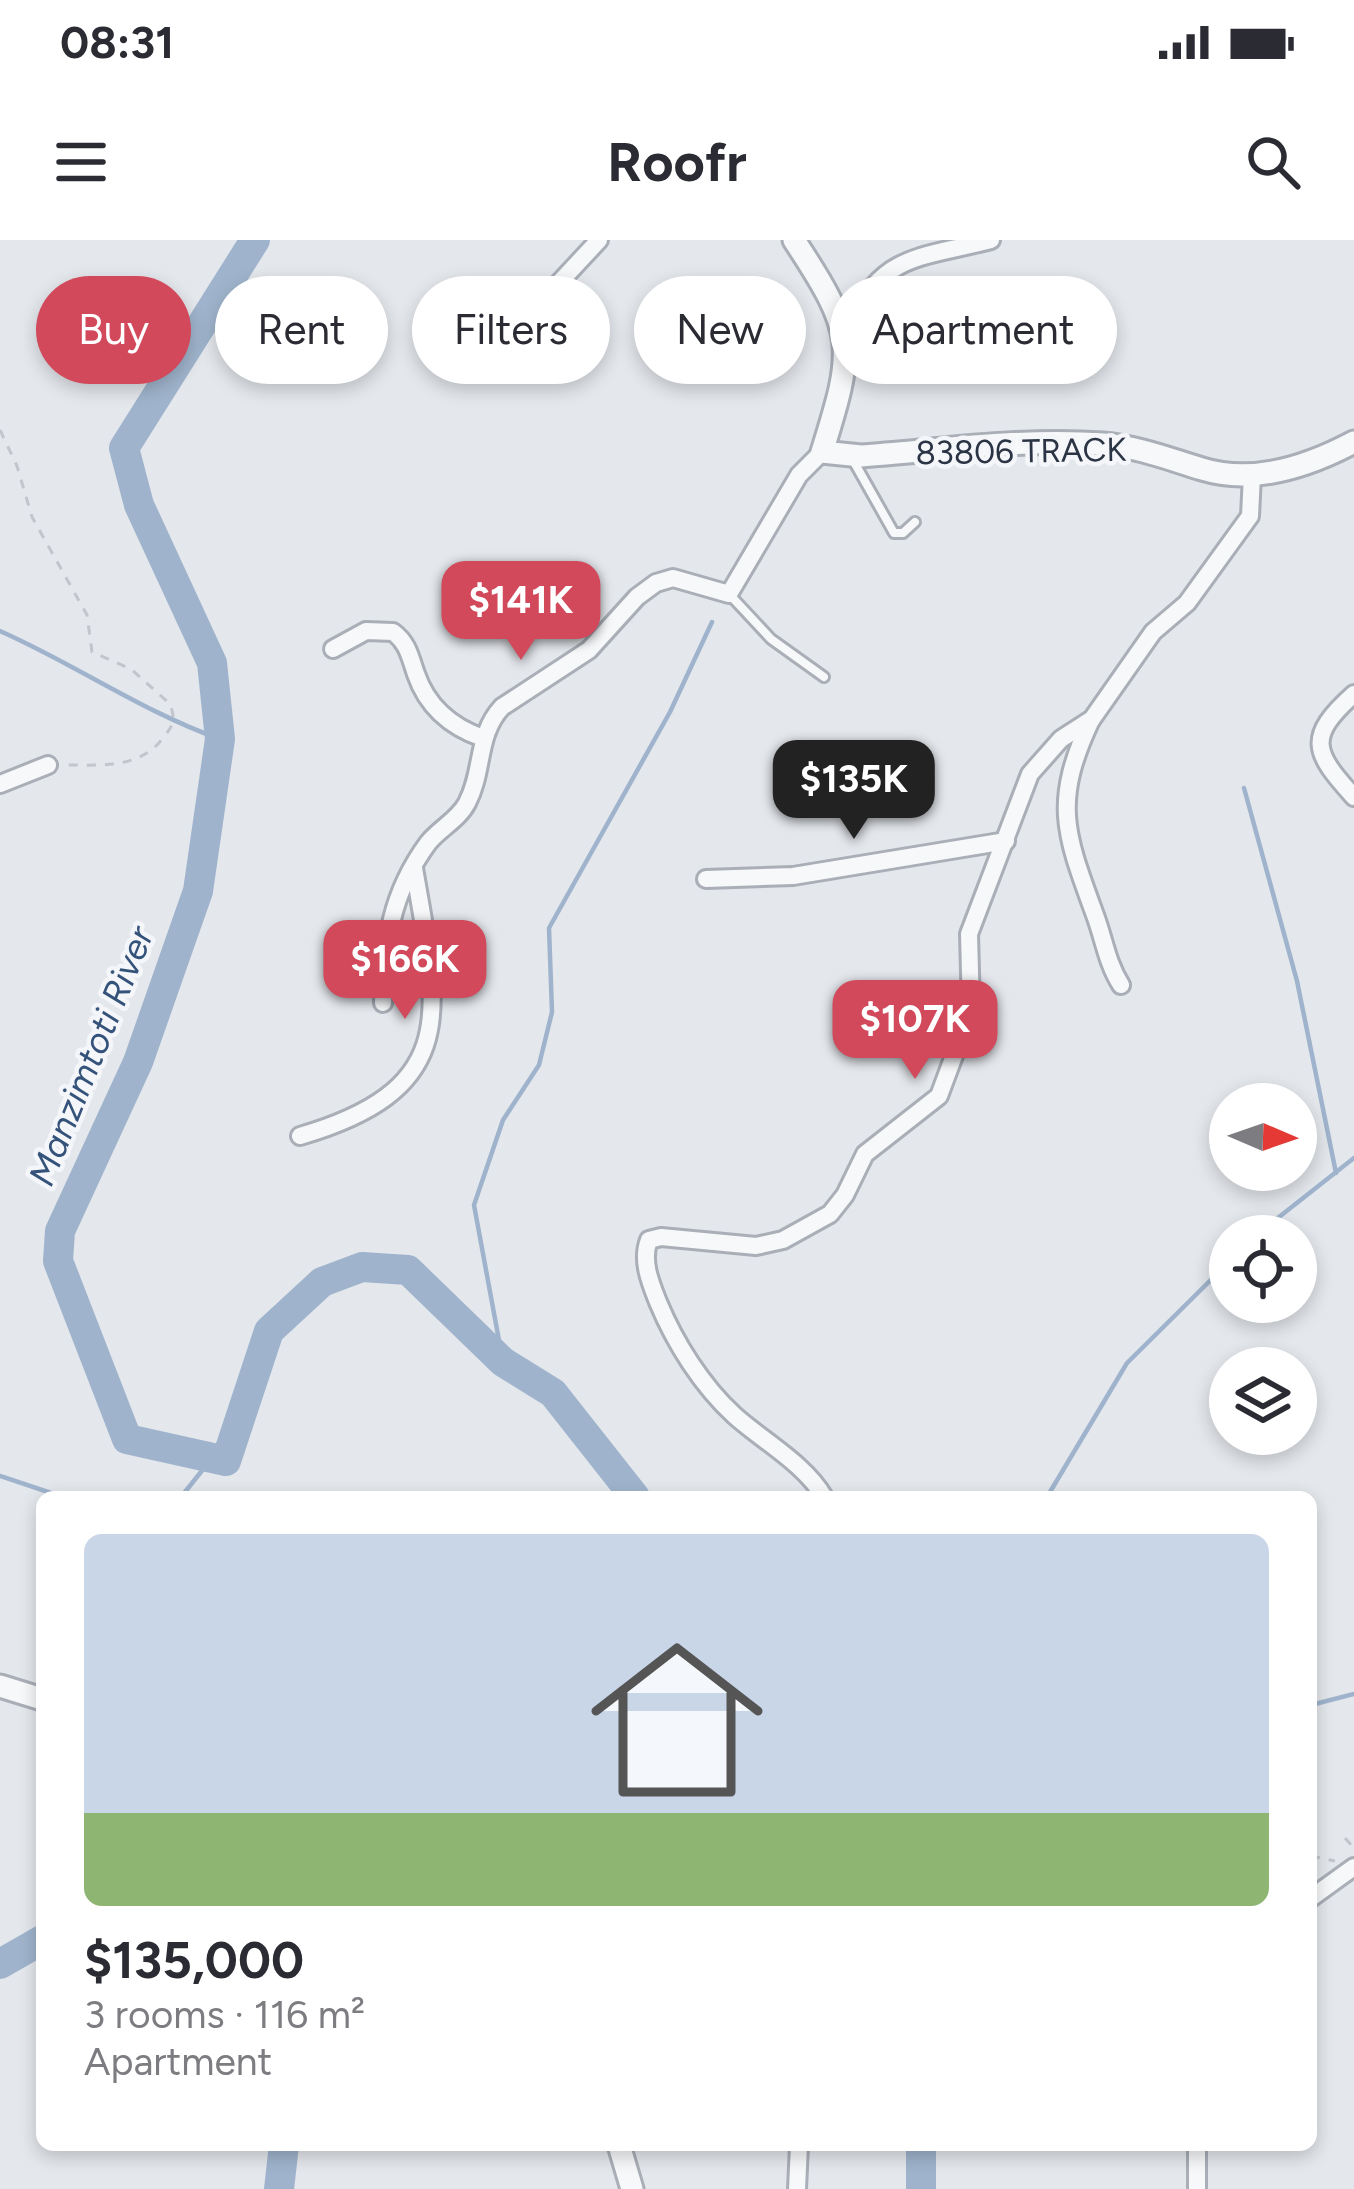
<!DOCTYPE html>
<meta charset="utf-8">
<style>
body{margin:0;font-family:Figtree,sans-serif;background:#f2f2f3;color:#2b2b33;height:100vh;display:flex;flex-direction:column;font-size:45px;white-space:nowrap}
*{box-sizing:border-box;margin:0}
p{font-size:39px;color:#7c7c81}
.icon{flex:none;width:66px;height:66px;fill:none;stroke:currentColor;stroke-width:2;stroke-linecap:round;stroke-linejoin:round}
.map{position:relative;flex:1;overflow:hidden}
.side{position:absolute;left:36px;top:1251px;width:1281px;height:660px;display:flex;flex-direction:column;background:#fff;border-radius:18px;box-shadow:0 6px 18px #0003}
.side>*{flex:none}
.top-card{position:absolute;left:36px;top:36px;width:1284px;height:108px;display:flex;gap:24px}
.needle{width:78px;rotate:92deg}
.controls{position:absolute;left:1209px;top:843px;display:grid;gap:24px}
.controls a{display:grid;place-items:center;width:108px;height:108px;border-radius:50%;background:#fff;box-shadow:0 6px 18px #0003;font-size:60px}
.price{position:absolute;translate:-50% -102px;padding:0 27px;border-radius:24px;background:#d1495b;color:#fff;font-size:39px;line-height:78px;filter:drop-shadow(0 3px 6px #0008)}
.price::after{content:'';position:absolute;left:50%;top:72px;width:36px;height:27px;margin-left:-18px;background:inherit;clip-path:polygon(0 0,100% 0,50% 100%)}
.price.selected{background:#222;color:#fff}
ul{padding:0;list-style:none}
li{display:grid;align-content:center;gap:24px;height:636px;padding:0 48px}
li+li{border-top:3px solid #e1e1e2}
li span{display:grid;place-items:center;height:372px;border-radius:18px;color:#555}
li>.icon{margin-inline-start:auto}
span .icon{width:216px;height:216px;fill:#fffc;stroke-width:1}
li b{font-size:51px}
.chip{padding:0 42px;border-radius:54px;background:#fff;box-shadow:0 6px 18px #0003;font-size:42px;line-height:108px}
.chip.selected{background:#d1495b;color:#fff}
.status{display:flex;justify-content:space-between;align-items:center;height:84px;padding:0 60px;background:#fff;direction:ltr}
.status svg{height:33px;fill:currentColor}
header{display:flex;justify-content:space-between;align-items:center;height:156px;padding:0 48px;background:#fff;font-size:54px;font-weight:700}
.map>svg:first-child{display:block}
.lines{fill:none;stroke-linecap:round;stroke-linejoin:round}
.stream{stroke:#9fb4cc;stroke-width:4.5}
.river{stroke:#9fb4cc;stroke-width:30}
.service-casing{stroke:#a9aeb7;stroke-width:14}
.minor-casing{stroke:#a9aeb7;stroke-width:22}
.tertiary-casing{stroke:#a9aeb7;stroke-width:27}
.path{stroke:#c2c5cb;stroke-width:3;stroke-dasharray:9 9;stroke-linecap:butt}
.service{stroke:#f7f8fa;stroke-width:8}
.minor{stroke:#f7f8fa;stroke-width:16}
.tertiary{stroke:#f7f8fa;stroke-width:21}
.labels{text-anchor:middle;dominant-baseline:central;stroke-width:9;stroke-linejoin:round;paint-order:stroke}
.street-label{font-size:33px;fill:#2b3445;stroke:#f4f6f9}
.water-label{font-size:36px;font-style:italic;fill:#34527a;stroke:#f4f6f9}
</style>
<div class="status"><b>08:31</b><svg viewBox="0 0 49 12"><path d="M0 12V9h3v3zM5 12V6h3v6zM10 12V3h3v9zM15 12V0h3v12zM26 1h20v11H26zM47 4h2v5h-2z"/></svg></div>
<header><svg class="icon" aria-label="menu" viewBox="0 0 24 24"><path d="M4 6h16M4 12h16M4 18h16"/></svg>Roofr<svg class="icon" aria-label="search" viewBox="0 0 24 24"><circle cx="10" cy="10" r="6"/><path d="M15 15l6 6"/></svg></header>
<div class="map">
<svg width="1354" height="1949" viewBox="0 0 1354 1949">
<rect width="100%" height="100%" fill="#e4e7ec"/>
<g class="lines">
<g class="stream">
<path d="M0,391C75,424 143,472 220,499"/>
<path d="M1244,548L1297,741L1336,933"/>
<path d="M1255,996L1354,918"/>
<path d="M503,1122L474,965L503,880L539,825L552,772L549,688L670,472L712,382"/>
<path d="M0,1236L63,1257"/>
<path d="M181,1257L212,1218"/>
<path d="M1047,1257L1127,1123L1230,1021"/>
<path d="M1311,1465L1354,1454"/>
</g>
<g class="river">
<path d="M255,0L124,208L139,265L212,423L220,499L198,651L138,822L60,991L58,1021L127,1199L226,1221L269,1091L322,1042L362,1027L408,1030L503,1122L553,1153L635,1257"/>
<path d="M0,1724L42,1700"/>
<path d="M279,1949L284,1905"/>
<path d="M921,1949V1905"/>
</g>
<defs>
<g id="service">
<path d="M854,222L894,293H903L915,282"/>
<path d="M730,355L771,399L824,437"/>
</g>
<g id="minor">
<path d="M844,95C882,12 913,20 991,0"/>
<path d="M512,115L532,72L599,0"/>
<path d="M333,409L366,391L393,392C408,403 410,417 416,434C427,466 451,487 483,498"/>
<path d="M1354,454C1306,497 1313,512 1354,557"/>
<path d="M1091,480C1052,563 1065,593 1095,675C1104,699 1107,723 1121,745"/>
<path d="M0,544L48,525"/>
<path d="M706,639L793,636L1006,601"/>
<path d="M383,763C385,701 390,655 428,603C439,589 459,579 467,563C484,531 476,495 502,467L589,410L637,357L656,343L673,338L729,354L799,235L822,212"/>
<path d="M300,896C464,848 438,769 414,628"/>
<path d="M824,1257C805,1224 763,1201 735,1176C702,1146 675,1103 658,1062C650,1042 641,1020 649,1000L661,997L756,1006L783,1000L830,974L845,955L865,914L939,856L971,770L969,694L1030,534L1061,499L1092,479L1153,392L1187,363L1250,276L1252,235"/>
<path d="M1311,1658L1354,1627"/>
<path d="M797,1949L799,1905"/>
<path d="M1197,1949V1905"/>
</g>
<g id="tertiary">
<path d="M794,0C856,94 855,107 822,212L861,216C941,210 1024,198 1103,204C1139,207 1169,219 1202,229C1254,245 1309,226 1354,202"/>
<path d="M0,1446L42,1459"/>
<path d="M619,1905L632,1949"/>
</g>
</defs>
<use href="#service" class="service-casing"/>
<use href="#minor" class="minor-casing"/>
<use href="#tertiary" class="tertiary-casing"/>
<g class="path">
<path d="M0,190L17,226L32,277L87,375L92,412L131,429L170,464C176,480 173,486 163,498C140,529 100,525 66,525"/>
<path d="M1345,1598L1354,1608"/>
<path d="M1311,1616L1335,1621"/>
</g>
<use href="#service" class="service"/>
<use href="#minor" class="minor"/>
<use href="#tertiary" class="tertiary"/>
</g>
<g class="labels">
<g class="street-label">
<text transform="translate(1021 211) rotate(-1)">83806 TRACK</text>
</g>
<g class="water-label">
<text transform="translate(91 816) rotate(-68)">Manzimtoti River</text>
</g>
</g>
</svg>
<div class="controls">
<a><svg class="needle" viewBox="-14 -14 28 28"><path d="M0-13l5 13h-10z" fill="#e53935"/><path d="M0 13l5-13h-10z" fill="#7c7c81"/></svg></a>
<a><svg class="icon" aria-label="locate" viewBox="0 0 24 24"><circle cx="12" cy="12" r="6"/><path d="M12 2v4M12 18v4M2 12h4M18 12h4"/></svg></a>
<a><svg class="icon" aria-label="layers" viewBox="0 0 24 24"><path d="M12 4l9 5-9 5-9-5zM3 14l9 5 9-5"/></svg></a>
</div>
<b class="price" style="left:521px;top:423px">$141K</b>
<b class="price selected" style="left:854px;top:602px">$135K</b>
<b class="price" style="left:405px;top:782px">$166K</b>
<b class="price" style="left:915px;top:842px">$107K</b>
<div class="top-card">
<a class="chip selected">Buy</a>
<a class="chip">Rent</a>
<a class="chip">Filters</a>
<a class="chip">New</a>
<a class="chip">Apartment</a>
</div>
<section class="side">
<ul>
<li><span style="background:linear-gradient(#c9d6e8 75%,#8fb573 0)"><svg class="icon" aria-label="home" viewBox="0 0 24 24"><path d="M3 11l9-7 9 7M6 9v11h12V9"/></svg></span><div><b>$135,000</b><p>3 rooms · 116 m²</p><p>Apartment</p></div></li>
</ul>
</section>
</div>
